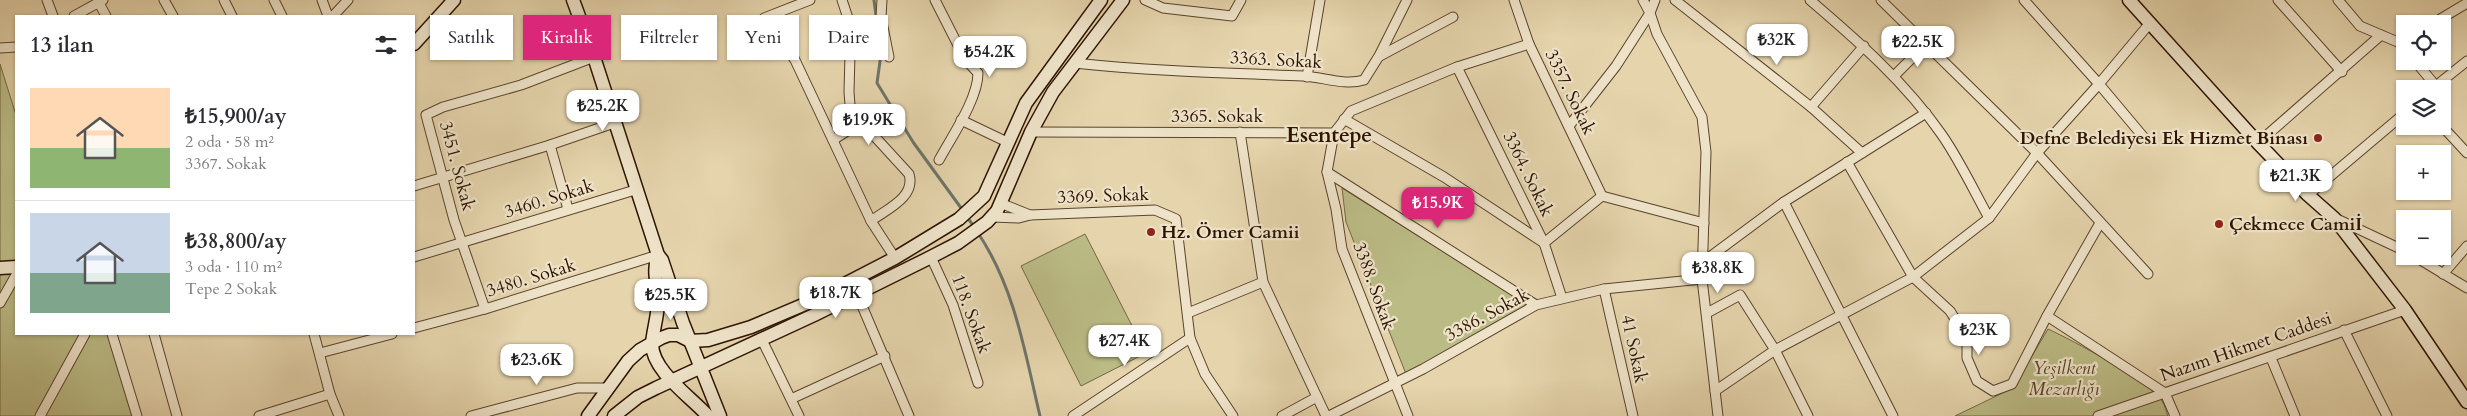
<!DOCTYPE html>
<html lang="tr">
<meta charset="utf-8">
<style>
body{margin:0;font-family:Cardo,serif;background:#f2f2f3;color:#2b2b33;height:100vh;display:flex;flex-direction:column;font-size:19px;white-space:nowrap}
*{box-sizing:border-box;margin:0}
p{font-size:16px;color:#7c7c81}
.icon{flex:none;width:28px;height:28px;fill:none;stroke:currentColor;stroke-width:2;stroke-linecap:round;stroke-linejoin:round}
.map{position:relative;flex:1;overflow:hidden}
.side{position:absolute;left:15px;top:15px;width:400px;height:320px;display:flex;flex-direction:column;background:#fff;border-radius:0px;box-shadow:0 1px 4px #0004}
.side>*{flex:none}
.top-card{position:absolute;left:430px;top:15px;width:475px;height:45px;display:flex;gap:10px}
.tools{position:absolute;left:2396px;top:15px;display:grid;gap:10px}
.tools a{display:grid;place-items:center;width:55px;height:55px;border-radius:0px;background:#fff;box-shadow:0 1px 4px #0004;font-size:25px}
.price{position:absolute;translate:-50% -42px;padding:0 11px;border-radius:10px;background:#fff;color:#222;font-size:16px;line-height:32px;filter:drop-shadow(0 1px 2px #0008)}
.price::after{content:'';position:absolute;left:50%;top:30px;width:15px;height:11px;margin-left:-8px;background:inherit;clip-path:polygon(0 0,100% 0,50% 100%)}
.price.selected{background:#db2777;color:#fff}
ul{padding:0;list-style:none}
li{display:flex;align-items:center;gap:15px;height:125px;padding:0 15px}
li+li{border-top:1px solid #e1e1e2}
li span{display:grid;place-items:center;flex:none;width:140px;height:100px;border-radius:0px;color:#555}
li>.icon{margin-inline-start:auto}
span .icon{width:60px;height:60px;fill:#fffc;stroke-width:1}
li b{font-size:21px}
h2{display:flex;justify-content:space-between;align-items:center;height:60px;padding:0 15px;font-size:21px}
.chip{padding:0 18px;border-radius:0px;background:#fff;box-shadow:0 1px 4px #0004;font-size:18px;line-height:45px}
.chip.selected{background:#db2777;color:#fff}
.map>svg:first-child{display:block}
.green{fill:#bbbb85;stroke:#746743}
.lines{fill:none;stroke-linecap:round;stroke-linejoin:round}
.stream{stroke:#6d756b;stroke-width:3}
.street-casing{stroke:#5b432c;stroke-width:11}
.secondary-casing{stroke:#2d1301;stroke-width:15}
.street{stroke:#eee3c9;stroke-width:9}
.secondary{stroke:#eee3c9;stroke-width:12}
.poi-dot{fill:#8f2418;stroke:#eee3c9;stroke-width:2}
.labels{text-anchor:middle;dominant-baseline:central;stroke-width:4.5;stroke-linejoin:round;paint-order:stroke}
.street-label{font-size:18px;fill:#2d1301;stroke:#eee3c9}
.poi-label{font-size:18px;font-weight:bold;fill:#2d1301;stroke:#eee3c9;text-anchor:start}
.park-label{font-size:18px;font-style:italic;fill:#584529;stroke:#eee3c9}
.district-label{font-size:22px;font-weight:bold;fill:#2d1301;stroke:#eee3c9}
</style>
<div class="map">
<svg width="2467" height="416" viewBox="0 0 2467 416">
<rect width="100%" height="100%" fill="#e5d4ac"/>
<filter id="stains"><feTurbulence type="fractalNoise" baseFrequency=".004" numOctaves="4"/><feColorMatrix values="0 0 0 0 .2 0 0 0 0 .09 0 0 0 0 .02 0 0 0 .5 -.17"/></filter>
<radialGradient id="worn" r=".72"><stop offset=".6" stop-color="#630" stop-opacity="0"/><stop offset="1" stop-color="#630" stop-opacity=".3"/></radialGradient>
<g class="green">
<path d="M0,64L16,115V334H110L137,416H0Z"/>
<path d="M1342,188L1528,305L1406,374L1346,222Z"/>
<path d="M1085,234L1146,353L1081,386L1021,266Z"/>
<path d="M2048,329C2072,340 2149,381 2162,401C2165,405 2166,412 2168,416H1955L2013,388Z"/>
</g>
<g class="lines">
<g class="stream">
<path d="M874,0L881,54L877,83L913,142L964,212"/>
<path d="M967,217L975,228"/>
<path d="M978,233C1015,288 1025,353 1040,416"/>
</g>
<defs>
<g id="street">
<path d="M47,0L53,16"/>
<path d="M164,0L173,16"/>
<path d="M224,0L232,16"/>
<path d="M274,0L282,16"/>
<path d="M322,0L328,16"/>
<path d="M810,0L764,18L795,60L871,221"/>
<path d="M842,0L855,39L850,54L849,92L850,105L855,115L909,174C916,197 887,209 871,221L895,258"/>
<path d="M882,0L881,17L889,57"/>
<path d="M935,0L965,59L978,73C978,99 952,136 939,160"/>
<path d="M1145,0L1163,8L1232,16L1241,0"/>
<path d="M1514,0L1529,44L1602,196"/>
<path d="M1655,0L1650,13L1657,34L1702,117L1706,152L1702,279L1718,416"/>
<path d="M1675,0L1811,107L1862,153"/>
<path d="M1810,0C1858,41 1906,83 1942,135C1960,161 1974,191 1989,218"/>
<path d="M1881,0L2037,153L2148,274"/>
<path d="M2024,0L2099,84L2146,140"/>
<path d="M2278,0L2342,72"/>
<path d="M2338,0L2360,26L2400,43L2405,49"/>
<path d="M99,3L106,16"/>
<path d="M74,16L103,0"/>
<path d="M333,16L348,0"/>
<path d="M2432,24L2467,3"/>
<path d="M0,48L16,47"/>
<path d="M1380,56L1453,17"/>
<path d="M2415,61L2435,85"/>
<path d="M1074,63C1150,71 1227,73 1303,76C1323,77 1345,86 1364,80L1379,56L1407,0"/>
<path d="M1457,67L1544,243L1562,298"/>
<path d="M1894,76L1926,44"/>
<path d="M1307,77L1320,0"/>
<path d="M2432,89L2467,61"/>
<path d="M1811,107L1864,46"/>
<path d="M1344,119L1444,177L1544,243L1602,196L1704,223"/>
<path d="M961,120L1007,142"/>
<path d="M1569,126L1616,66L1650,13L1643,0"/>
<path d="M2442,126L2467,153"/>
<path d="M1031,132L1334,133"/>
<path d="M1240,132L1263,282L1326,416"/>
<path d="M833,140L861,122"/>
<path d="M2258,143L2381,35"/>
<path d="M550,145L568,209"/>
<path d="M1847,162L1913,277L1950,311L1967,338V358L1977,381L1993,391L2012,384L2047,316"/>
<path d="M1327,172L1536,305"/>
<path d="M414,186L550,145L614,123"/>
<path d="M2308,195L2405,113"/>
<path d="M1784,202L1893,416"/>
<path d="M1000,203L1030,215"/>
<path d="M992,217L1019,218L1030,215L1155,210L1176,219L1190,338L1205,374L1233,416"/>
<path d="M2337,219L2405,251"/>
<path d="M2100,223L2047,316L2165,393L2175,416"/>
<path d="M2414,256L2467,288"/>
<path d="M414,257L635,190"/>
<path d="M931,257L953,305L978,383"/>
<path d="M1703,262L1784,202L1926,113"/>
<path d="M2443,274L2467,246"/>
<path d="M1604,289L1633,416"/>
<path d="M857,294L909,416"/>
<path d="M0,303L16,275"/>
<path d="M485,309L454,220L426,115L443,107L521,85L594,57"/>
<path d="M1188,313L1263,282"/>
<path d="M1707,313L1740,295L1775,350L1808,416"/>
<path d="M414,328L485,309L658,255"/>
<path d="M2344,330L2387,416"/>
<path d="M112,334L137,416"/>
<path d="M154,334L177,416"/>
<path d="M314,334L330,394L339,416"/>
<path d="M761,338L799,416"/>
<path d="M320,353L392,334"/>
<path d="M2271,358L2295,416"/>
<path d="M1715,391L1775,350L1913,277L1989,218L2037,153L2099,84L2150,23"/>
<path d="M791,399L885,356"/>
<path d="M40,416L85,334"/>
<path d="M259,416L330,394"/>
<path d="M471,416L577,388H608"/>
<path d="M1073,416L1190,338"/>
<path d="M1282,416L1317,397"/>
<path d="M1329,416L1423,369L1536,305L1604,289L1702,279"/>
<path d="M1408,416L1342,249L1336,209L1327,172L1334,133L1351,111L1457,67L1529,44"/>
<path d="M2098,416L2405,310"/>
</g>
<g id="secondary">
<path d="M573,0L594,57L658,255L662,260L683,323L720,416"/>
<path d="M2129,0L2258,143L2308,195L2334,218L2405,310L2467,402"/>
<path d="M414,44L454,0"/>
<path d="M658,255C652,271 658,285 658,301C658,316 653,330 652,344C652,371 691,397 708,416"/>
<path d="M0,268L16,267"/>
<path d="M588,416L628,361L640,350L661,338L669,335H678L690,341L708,340L751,327L810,302L895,258L959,219L984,196L1026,103L1101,0"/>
<path d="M614,416L638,397L656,388L814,315L931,257L958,243L987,222L997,211L1031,132L1053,92L1123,0"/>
</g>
</defs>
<use href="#street" class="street-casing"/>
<use href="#secondary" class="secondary-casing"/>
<use href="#street" class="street"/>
<use href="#secondary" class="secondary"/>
</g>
<g class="poi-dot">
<circle cx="2318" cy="138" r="5"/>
<circle cx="2219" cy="224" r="5"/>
<circle cx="1151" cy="232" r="5"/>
</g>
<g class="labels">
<g class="street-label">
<text transform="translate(1276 60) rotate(3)">3363. Sokak</text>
<text transform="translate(1570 92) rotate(64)">3357. Sokak</text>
<text x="1217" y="116">3365. Sokak</text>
<text transform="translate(457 166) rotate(75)">3451. Sokak</text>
<text transform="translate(1528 174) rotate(64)">3364. Sokak</text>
<text transform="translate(1103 196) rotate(-2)">3369. Sokak</text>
<text transform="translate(549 199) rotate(-17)">3460. Sokak</text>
<text transform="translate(531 278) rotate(-17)">3480. Sokak</text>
<text transform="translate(1374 286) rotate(70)">3388. Sokak</text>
<text transform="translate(971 314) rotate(70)">118. Sokak</text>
<text transform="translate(1487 315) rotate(-28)">3386. Sokak</text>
<text transform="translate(2246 347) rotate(-19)">Nazım Hikmet Caddesi</text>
<text transform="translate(1634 349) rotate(78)">41 Sokak</text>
</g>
<g class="poi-label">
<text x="2308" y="138" text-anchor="end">Defne Belediyesi Ek Hizmet Binası</text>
<text x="2229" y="224">Çekmece Camiİ</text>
<text x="1161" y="232">Hz. Ömer Camii</text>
</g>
<g class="park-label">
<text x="2064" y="368">Yeşilkent<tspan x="2064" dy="21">Mezarlığı</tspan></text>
</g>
<g class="district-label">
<text x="1329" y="135">Esentepe</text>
</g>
</g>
<rect width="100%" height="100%" filter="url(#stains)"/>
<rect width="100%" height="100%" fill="url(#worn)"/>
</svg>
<div class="tools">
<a><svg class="icon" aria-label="locate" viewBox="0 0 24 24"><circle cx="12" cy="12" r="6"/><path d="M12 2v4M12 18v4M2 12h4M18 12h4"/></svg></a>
<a><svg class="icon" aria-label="layers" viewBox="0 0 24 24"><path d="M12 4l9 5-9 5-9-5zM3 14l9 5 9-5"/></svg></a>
<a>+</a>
<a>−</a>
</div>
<b class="price" style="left:1777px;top:66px">₺32K</b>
<b class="price" style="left:1918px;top:68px">₺22.5K</b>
<b class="price" style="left:990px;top:78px">₺54.2K</b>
<b class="price" style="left:603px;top:132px">₺25.2K</b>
<b class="price" style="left:869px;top:146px">₺19.9K</b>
<b class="price" style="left:2296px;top:202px">₺21.3K</b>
<b class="price selected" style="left:1438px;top:229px">₺15.9K</b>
<b class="price" style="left:1718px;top:294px">₺38.8K</b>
<b class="price" style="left:836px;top:319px">₺18.7K</b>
<b class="price" style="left:671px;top:321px">₺25.5K</b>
<b class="price" style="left:1979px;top:356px">₺23K</b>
<b class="price" style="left:1125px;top:367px">₺27.4K</b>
<b class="price" style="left:537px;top:386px">₺23.6K</b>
<div class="top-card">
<a class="chip">Satılık</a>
<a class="chip selected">Kiralık</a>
<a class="chip">Filtreler</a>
<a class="chip">Yeni</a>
<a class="chip">Daire</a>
</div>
<section class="side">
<h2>13 ilan<svg class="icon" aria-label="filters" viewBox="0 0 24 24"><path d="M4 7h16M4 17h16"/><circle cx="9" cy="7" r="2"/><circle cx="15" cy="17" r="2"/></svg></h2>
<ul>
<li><span style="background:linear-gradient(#ffd9b3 60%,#8fb573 0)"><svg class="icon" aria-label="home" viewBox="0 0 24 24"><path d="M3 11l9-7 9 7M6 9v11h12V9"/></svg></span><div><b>₺15,900/ay</b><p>2 oda · 58 m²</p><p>3367. Sokak</p></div></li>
<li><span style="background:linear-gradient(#c9d6e8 60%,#7fa58c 0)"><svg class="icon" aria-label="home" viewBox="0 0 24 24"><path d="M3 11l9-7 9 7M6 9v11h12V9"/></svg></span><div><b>₺38,800/ay</b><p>3 oda · 110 m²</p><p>Tepe 2 Sokak</p></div></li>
</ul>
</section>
</div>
